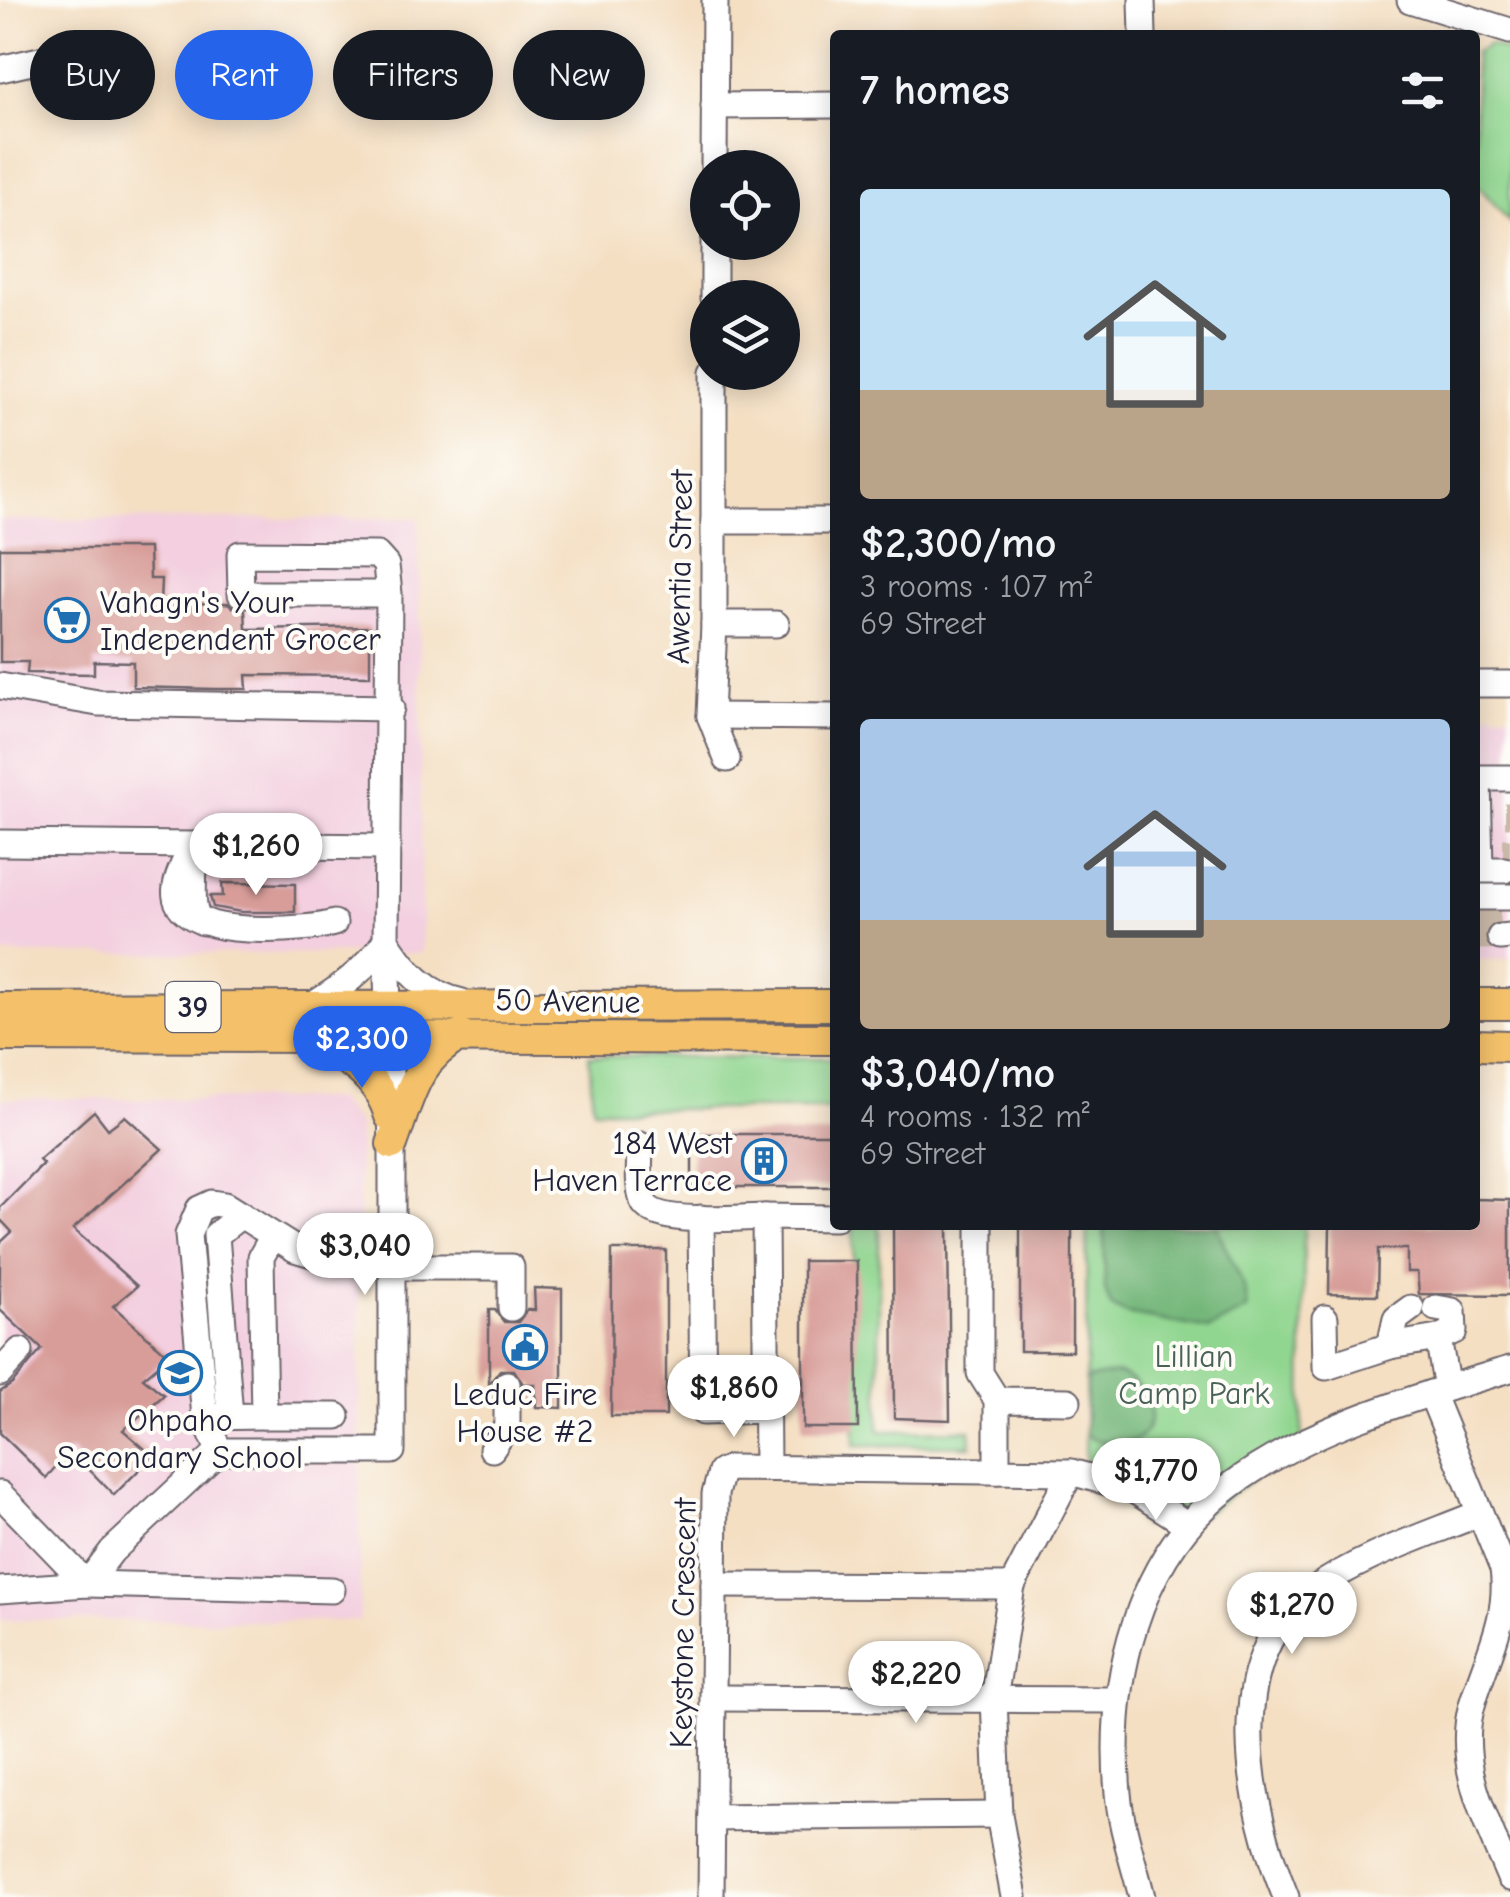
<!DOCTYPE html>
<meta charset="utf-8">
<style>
body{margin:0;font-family:"Comic Neue",sans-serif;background:#20242c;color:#f1f3f6;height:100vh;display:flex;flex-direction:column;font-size:38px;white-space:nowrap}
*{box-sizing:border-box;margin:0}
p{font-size:32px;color:#9ea1a6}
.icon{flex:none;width:55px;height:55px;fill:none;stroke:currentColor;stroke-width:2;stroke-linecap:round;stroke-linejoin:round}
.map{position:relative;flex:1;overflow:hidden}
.side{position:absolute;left:830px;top:30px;width:650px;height:1200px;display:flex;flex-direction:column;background:#171b24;border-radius:10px;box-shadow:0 5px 25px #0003}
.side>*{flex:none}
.guide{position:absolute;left:30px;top:30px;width:650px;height:90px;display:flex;gap:20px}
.tools{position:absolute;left:690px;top:150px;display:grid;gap:20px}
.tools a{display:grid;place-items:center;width:110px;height:110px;border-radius:50%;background:#171b24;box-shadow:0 5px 25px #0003;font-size:50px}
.price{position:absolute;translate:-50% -85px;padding:0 22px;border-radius:35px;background:#fff;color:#222;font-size:32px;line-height:65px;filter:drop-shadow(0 2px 5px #0008)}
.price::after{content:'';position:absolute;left:50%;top:60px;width:30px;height:22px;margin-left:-15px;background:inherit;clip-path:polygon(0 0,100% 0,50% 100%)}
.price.current{background:#2563eb;color:#fff}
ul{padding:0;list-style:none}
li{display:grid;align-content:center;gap:20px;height:530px;padding:0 30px}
li span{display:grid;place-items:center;height:310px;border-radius:10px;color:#555}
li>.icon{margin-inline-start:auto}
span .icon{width:180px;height:180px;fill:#fffc;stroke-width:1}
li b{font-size:42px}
h2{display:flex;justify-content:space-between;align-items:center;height:120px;padding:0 30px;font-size:42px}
.chip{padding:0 35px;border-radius:45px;background:#171b24;box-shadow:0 5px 25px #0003;font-size:35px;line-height:90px}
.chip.current{background:#2563eb;color:#fff}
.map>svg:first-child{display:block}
.built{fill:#f3cfdf}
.green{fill:#91d690;stroke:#5a7c66;stroke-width:2.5}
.forest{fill:#74b77a;stroke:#4b6c5a;stroke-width:2.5}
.building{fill:#d89d99}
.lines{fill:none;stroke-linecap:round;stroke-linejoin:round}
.minor-tunnel{stroke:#cab9a8;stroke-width:25;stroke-dasharray:25 12;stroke-linecap:butt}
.minor-casing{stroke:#6c646b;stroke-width:29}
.major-casing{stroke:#6c646b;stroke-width:34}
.minor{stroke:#fff;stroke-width:25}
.major{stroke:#f4c16a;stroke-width:30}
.labels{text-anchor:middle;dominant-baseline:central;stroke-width:8;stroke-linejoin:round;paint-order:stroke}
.shield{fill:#fdfcf7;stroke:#646373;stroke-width:2.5}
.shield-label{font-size:30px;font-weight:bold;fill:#22223b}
.street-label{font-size:32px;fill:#22223b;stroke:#fdfcf7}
.poi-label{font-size:32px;fill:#22223b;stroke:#fdfcf7}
.park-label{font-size:32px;fill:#496159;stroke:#fdfcf7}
</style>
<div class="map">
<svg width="1510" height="1897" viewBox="0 0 1510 1897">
<rect width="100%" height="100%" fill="#fdfcf7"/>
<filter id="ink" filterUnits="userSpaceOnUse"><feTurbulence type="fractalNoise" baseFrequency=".01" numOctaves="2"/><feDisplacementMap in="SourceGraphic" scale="20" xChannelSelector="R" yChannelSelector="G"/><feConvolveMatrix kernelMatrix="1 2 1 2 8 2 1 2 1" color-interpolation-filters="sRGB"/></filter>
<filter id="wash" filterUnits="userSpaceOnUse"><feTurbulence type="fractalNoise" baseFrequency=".0048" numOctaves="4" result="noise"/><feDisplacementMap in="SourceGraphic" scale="40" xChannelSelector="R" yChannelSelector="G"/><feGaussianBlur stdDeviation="2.25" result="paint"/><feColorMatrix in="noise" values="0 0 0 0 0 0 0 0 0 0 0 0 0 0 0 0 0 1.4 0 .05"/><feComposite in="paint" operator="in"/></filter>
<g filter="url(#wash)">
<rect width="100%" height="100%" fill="#f4dfc3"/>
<g class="built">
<path d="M419,518L422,953L0,954V520Z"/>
<path d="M1475,712L1510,713V959L1475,960Z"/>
<path d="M0,1099H337L359,1126L360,1621L0,1620Z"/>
</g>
<g class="green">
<path d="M1490,44L1510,52V222L1475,182V53Z"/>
<path d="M589,1056L835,1058V1109H593Z"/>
<path d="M853,1225H879V1431L970,1430L971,1446L855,1445Z"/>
<path d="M1087,1225H1304L1302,1445L1188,1525L1085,1476Z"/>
</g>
<g class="forest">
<path d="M1104,1225H1217C1224,1253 1250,1283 1247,1310L1209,1329L1127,1314L1111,1306L1105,1290Z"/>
<path d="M1116,1373C1175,1392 1155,1470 1085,1435L1086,1379Z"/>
</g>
<g id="blocks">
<g class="building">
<path d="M0,548H149L150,579H161L160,604L228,603L234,608L245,610L246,629L370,627V676L246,675L247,689H215L133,687V662L94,661V674L27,673L28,662H0Z"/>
<path d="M222,883L295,884V912H241L213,907L210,896H223Z"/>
<path d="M94,1111L108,1129L125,1116L162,1149L73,1229L137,1286L113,1306L169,1356L143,1378L164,1395L123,1430L153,1456L114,1495L70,1450L46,1478L0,1433V1392L12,1384L42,1349L0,1310V1243L12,1232L0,1219V1208L43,1164L39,1160Z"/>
<rect x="692" y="1134" width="143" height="53"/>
<path d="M1475,1199L1510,1200V1295L1419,1294L1417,1272H1407V1249H1378L1377,1295L1329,1294L1330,1225H1475Z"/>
<path d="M893,1225H948L950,1420L894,1418Z"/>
<rect x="1020" y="1225" width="52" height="126"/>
<path d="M612,1250H666V1416H611Z"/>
<path d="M803,1261H857L858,1428H803Z"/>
<path d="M534,1288L562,1289V1408L536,1407L535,1384H523L514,1370H500L489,1384V1310H495L504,1322H518L527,1310H535Z"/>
</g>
</g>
</g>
<g filter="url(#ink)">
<use href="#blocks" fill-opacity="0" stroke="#6c646b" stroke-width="2.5"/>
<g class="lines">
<g class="minor-tunnel">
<path d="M1505,815H1510"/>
<path d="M1503,851H1510"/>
<path d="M1475,913L1501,914"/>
<path d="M1475,937H1500"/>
</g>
<defs>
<g id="minor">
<path d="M1142,0L1143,35"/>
<path d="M1410,0L1510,31"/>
<path d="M0,69L53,57"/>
<path d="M714,106L835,105"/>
<path d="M714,168L715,0"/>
<path d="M714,242V298"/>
<path d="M714,372V624L710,716L727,759"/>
<path d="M714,521H835"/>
<path d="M714,624H776"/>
<path d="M1475,684H1510"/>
<path d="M0,686L98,703L391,708"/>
<path d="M710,716L835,717"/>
<path d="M1475,778H1510"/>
<path d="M1478,778L1480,870H1504"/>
<path d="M0,843L387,847"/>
<path d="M195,845C195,860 190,904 197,915C209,936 313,930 334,923"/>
<path d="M190,850C176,882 161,905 203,922"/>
<path d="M1475,897H1510"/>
<path d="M1500,937L1510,936"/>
<path d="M387,942C407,972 426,994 462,1002"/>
<path d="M310,1007C340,988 366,970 386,940"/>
<path d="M640,1145C640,1161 637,1186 643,1201C654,1227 739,1217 765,1217"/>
<path d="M701,1218L703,1412L766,1410"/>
<path d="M980,1225V1373L997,1400V1471"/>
<path d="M393,1267H511V1308"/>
<path d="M1325,1318L1326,1367L1390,1346L1396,1319L1411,1308"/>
<path d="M1438,1338L1447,1388"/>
<path d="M1390,1346L1438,1338L1454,1331L1453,1311L1436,1308"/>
<path d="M0,1373L20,1351"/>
<path d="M1431,1393L1503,1569C1510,1618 1485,1659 1472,1705C1455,1764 1488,1825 1510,1878"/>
<path d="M997,1400L1068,1401"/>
<path d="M230,1416L216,1235L241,1215"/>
<path d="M264,1416H337"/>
<path d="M205,1417L264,1416L261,1257L273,1236"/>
<path d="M492,1449L507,1426V1384"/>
<path d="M219,1451L205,1417L188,1235L199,1209L212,1203L225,1205L295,1249L322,1257L393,1255"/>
<path d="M767,1468L765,1217L835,1218"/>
<path d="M0,1494L87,1584L332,1590"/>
<path d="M714,1585L1012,1586"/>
<path d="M0,1590L87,1584L112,1551L219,1451H392V1144L386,940L389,594L386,565L377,555L240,554L241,594H389"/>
<path d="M714,1698L1118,1700"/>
<path d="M712,1818L999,1815"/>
<path d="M711,1897L715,1494L721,1472L730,1468L1071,1472L1132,1489L1188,1525"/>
<path d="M1014,1897L999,1815L994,1699L1012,1586L1071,1472"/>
<path d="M1142,1897C1134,1863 1121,1828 1118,1793C1108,1682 1136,1556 1230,1486C1309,1427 1417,1397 1510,1369"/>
<path d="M1286,1897C1248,1806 1219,1659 1312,1591C1358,1557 1427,1535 1480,1513"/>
</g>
<g id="major">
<path d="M1475,1004H1510"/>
<path d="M0,1008L835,1005"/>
<path d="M0,1036L835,1039"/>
<path d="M308,1039C345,1056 378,1074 390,1116"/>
<path d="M1475,1045L1510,1046"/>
<path d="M392,1144C409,1098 414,1060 461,1035"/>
</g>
</defs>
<use href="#minor" class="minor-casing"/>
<use href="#major" class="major-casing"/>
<use href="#minor" class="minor"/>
<use href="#major" class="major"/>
</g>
</g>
<defs>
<symbol id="supermarket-ring" viewBox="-11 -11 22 22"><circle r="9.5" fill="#fdfcf7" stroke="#1f6fb2" stroke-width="1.5"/><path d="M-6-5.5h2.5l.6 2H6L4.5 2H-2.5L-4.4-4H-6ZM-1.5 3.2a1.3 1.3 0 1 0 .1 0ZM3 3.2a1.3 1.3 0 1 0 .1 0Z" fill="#1f6fb2"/></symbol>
<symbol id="building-ring" viewBox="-11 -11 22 22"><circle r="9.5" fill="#fdfcf7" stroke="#1f6fb2" stroke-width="1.5"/><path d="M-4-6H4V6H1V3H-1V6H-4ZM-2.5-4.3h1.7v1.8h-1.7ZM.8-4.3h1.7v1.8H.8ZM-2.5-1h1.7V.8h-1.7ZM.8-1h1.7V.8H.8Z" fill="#1f6fb2"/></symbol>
<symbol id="civic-ring" viewBox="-11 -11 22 22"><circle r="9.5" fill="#fdfcf7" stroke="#1f6fb2" stroke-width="1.5"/><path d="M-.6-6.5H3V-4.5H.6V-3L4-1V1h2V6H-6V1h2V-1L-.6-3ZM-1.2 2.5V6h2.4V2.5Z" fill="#1f6fb2"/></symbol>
<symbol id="school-ring" viewBox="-11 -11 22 22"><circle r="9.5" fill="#fdfcf7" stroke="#1f6fb2" stroke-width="1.5"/><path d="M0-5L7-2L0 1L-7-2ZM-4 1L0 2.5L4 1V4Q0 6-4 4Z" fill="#1f6fb2"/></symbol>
</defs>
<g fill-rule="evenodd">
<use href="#supermarket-ring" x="42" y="595" width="50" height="50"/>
<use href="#building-ring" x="739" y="1136" width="50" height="50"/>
<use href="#civic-ring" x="500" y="1322" width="50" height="50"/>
<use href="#school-ring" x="155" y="1348" width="50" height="50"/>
</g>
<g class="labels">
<rect class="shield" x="165.5" y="982" width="55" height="50" rx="8"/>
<g class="shield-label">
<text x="193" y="1007">39</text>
</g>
<g class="street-label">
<text transform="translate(680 567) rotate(-89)">Awentia Street</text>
<text transform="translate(568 1001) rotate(1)">50 Avenue</text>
<text transform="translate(683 1623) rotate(-89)">Keystone Crescent</text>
</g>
<g class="poi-label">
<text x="100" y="602" text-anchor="start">Vahagn's Your<tspan x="100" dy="37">Independent Grocer</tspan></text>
<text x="732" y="1143" text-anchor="end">184 West<tspan x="732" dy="37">Haven Terrace</tspan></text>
<text x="525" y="1394">Leduc Fire<tspan x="525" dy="37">House #2</tspan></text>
<text x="180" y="1420">Ohpaho<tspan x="180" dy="37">Secondary School</tspan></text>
</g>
<g class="park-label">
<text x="1194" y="1356">Lillian<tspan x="1194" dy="37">Camp Park</tspan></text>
</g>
</g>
</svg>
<div class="tools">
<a><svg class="icon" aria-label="locate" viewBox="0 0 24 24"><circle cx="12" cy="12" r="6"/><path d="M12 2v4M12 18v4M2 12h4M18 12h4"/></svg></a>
<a><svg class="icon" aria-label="layers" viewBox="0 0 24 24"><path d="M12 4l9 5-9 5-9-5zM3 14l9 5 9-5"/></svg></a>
</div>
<b class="price" style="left:256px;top:898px">$1,260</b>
<b class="price current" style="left:362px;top:1091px">$2,300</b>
<b class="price" style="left:365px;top:1298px">$3,040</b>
<b class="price" style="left:734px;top:1440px">$1,860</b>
<b class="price" style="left:1156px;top:1523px">$1,770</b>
<b class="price" style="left:1292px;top:1657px">$1,270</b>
<b class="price" style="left:916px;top:1726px">$2,220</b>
<div class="guide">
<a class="chip">Buy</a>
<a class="chip current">Rent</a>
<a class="chip">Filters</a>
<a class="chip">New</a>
</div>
<section class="side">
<h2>7 homes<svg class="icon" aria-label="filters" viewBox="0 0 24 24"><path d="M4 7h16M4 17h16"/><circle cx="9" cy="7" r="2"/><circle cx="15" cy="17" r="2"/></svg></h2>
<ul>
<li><span style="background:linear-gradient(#bfe0f5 65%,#b9a48a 0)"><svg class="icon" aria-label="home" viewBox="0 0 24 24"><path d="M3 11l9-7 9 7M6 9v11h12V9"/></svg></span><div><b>$2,300/mo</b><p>3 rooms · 107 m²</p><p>69 Street</p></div></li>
<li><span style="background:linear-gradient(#a9c7e8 65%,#b9a48a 0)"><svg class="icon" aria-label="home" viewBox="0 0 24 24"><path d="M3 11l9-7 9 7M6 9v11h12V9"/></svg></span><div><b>$3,040/mo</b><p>4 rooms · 132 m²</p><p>69 Street</p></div></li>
</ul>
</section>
</div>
